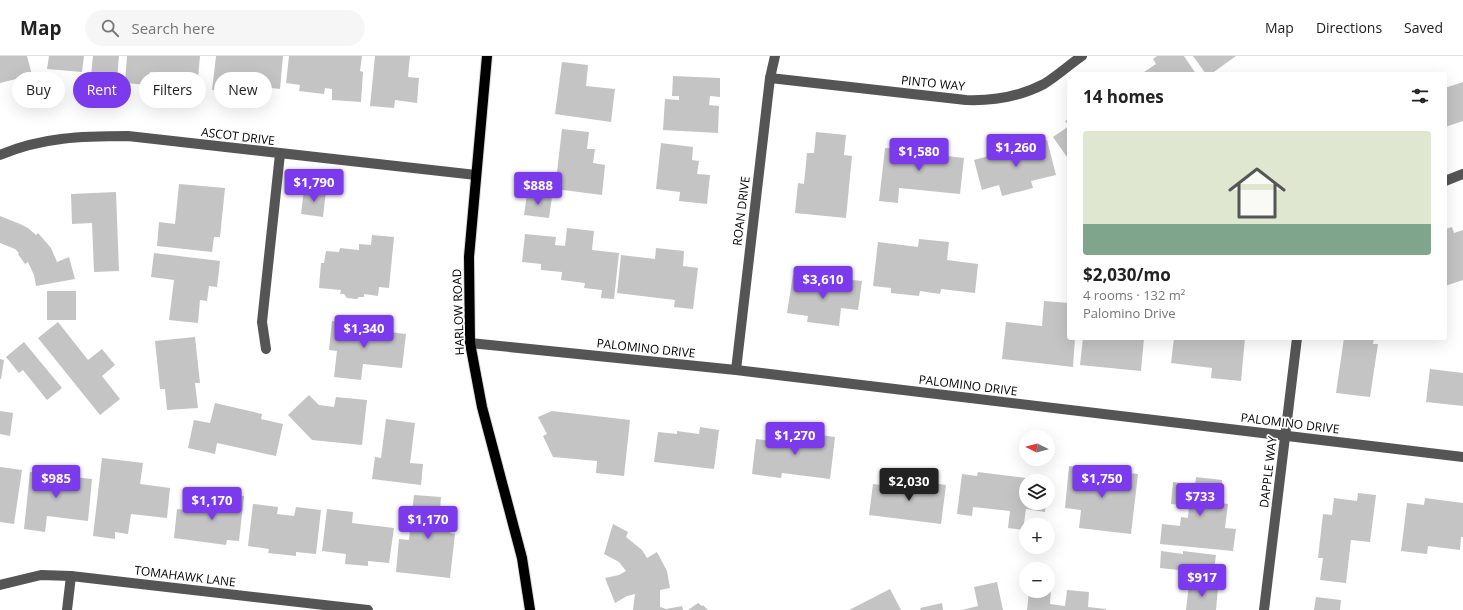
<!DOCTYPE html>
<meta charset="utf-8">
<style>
body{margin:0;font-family:"Open Sans",sans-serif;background:#f6f6f6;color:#222;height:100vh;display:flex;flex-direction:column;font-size:15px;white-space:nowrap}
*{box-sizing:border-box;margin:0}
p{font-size:13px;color:#767676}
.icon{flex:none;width:22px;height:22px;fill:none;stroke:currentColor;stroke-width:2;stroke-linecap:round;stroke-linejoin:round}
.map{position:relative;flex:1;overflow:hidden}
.panel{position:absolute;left:1067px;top:16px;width:380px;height:268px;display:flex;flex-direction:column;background:#fff;border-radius:4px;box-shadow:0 4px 16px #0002}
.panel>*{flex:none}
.hud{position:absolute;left:12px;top:16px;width:380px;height:36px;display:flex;gap:8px}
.needle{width:26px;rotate:276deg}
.buttons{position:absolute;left:1019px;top:374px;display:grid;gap:8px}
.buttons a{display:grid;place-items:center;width:36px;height:36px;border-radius:50%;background:#fff;box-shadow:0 4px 16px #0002;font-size:20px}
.price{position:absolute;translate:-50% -34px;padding:0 9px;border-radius:4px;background:#7c3aed;color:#fff;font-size:13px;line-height:26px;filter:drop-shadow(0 1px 2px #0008)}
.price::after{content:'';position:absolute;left:50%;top:24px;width:12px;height:9px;margin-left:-6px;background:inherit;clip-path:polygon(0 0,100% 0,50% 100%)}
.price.selected{background:#222;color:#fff}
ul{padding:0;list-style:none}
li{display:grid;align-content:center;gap:8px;height:212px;padding:0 16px}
li span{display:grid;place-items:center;height:124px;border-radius:4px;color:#555}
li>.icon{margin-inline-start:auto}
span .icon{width:72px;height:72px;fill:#fffc;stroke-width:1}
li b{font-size:17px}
h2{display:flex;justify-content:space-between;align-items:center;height:48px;padding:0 16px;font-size:17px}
.pill{padding:0 14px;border-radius:18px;background:#fff;box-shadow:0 4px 16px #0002;font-size:14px;line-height:36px}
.pill.selected{background:#7c3aed;color:#fff}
header{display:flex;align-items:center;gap:24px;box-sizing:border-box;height:56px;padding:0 20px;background:#fff;border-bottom:1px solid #e0e0e0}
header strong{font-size:19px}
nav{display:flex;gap:22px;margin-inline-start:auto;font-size:14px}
.search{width:280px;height:36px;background:#f6f6f6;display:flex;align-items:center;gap:10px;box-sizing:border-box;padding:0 14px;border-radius:22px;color:#767676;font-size:15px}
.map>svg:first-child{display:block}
.building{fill:#c4c4c4}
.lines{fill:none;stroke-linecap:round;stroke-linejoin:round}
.major-casing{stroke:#dbdbdb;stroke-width:12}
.minor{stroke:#555;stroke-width:10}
.major{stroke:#000;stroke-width:10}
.labels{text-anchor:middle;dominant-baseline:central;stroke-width:3.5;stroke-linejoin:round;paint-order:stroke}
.street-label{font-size:12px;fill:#000;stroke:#fff}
</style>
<header>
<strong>Map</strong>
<div class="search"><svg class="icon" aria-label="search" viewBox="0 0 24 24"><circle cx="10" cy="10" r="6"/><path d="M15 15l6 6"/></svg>Search here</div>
<nav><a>Map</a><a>Directions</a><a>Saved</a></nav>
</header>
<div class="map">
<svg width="1463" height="554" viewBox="0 0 1463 554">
<rect width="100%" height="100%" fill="#fff"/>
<g class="building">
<path d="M0,0H27L32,19L0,27Z"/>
<path d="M49,0H84L82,16L47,13Z"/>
<path d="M93,0H119L117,23L91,20Z"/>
<path d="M127,0H200L197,34L174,32L175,18L150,16L148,29L125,27Z"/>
<path d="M216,0H283L280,33L244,29V37L212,34Z"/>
<path d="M289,0H362L360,15L363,16L361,46L332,44V33L325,32L324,38L299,35L300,29L286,27Z"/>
<path d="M375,0H410L408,21L419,22L417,47L395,44L394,52L370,50Z"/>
<path d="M1157,0H1184L1196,18H1141L1156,8L1153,3Z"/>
<path d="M1193,0H1236L1211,18H1206Z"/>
<path d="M562,6L588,9L586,30L615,33L611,66L555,58Z"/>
<path d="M673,20L720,22V41L710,40L709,49L719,50L718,77L663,74L665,43L679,44V40H672Z"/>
<path d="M1463,26V65L1445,71V32Z"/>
<path d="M1069,63V104L1053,81L1069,70L1065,65Z"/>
<path d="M562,73L589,76L587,93H595L593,107L605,109L602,139L555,133Z"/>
<path d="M816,76L846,79L844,99L852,100L846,162L795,157L798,127L804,128L807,97H814Z"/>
<path d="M1047,84L1056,119L1031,125L1033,132L1002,140L999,129L982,134L974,104Z"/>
<path d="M661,87L693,91L692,104L699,105L697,118L710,119L707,148L679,145L680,136L656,133Z"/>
<path d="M899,88L931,91L930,98L964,102L960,138L899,132L898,147L879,145L885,92L898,93Z"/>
<path d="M179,128L225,132L220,181H214L212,196L157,190L159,166L175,168Z"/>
<path d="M304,133L326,135L323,161L301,158Z"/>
<path d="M116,136L119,215L94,216L92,167L72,168L71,138Z"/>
<path d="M527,138L552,141L549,162L524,159Z"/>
<path d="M0,160L20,168L28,172L36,179L38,177L51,192L57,206L69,201L75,223L36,230L34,219L28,206L25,208L18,198L19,197L15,193L0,187Z"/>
<path d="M1452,171L1454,177L1463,174V224L1445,230V173Z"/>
<path d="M567,172L594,175L592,194L619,197L614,243L601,242L602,234L584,232L585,227L561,224L562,216L541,214V208L522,206L525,178L556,181L555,189L565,190Z"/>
<path d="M372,179L394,181L389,232L379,231L378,240L364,238V241H359L357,243L347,242L344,238H340L341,234L319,232L321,207H324L326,195L339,196L340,192L359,194V188L371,189Z"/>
<path d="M919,183L949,186L947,204L978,208L975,237L941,233L940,238L920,235L919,240L891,237V232L873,230L878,186L918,191Z"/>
<path d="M656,192L684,195L683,210L698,212L693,253L674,251L675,244L617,237L621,199L655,203Z"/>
<path d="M154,197L220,205L217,231L209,230L207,245L200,244L198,267L169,264L174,224L151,221Z"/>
<path d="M793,219L812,221L811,228L842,233L843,223L862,225L858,254L841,252L839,270L807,266L808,260L787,257Z"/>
<rect x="47" y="235" width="29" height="29"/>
<path d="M1044,245L1069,247V282H1075L1073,311L1002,303L1006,266L1042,270Z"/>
<path d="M332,265L376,270L375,274L406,278L402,312L363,308L361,324L334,321L337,295L329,294Z"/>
<path d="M58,266L88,304L102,293L115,309L102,320L120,343L100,359L38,282Z"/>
<path d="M195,281L200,327H195L198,352L167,354L165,333H160L155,285Z"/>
<path d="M1083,282H1144L1141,315L1080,309Z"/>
<path d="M1174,282H1245L1241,325L1211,322L1212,312L1171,307Z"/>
<path d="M1344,282H1374L1373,288H1378L1370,341L1336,337Z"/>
<path d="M24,286L62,332L47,344L23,314L19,317L6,301Z"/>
<path d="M0,303L4,304L1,323H0Z"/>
<path d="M1430,313L1463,317V350L1426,346Z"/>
<path d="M309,339L319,349L334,351L336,341L367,344L362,389L312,384L288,359Z"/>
<path d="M215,347L262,358L261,363L283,368L276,400L217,387L215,398L188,392L194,364L210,367Z"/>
<path d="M0,355L13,357L10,380L0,378Z"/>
<path d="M552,355L630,364L624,420L596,417L597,405L553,401L543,380L547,378L538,361Z"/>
<path d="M386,363L415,367L410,407L423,408L421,429L372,423L375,401L381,402Z"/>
<path d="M700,371L719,374L714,413L654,406L658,376L677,378V375L699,378Z"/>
<path d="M807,377L835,381L830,423L782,417L781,422L752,418L756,383L779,386L780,378L806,381Z"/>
<path d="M102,402L143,407L140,428L170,432L167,462L131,458L128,478L115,476V483L93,480Z"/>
<path d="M1069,410L1138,418L1131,478L1079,472L1081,454L1065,452Z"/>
<path d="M0,411L22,414L14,468L0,466Z"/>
<path d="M30,416L92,423L88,465L47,460L45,476L24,473Z"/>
<path d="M978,416L1026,422V447H1046L1045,456L1026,453L1023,474L1008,472L1010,455L973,451L972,460L957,458L962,418L977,420Z"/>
<path d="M1196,421L1222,424L1220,447L1228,448L1225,472L1236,473L1233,495L1160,488L1162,468L1180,470L1181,461L1188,462L1189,450L1171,448L1173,426L1195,429Z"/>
<path d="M917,425L946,429L941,468L869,459L873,428L916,433Z"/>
<path d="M211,436L244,440L239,485L227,484L226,489L174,482L177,453L202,456L203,445L210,446Z"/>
<path d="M1358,437L1376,439L1370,486L1351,484L1346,527L1320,524L1323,502H1318L1323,458L1332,459L1334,442L1357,445Z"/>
<path d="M414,439L441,441L440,453L452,454L450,477L455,478L450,522L396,516L399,483L409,484Z"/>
<path d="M1425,442L1463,447V481H1461L1460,494L1428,490L1427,498L1401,495L1407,447L1424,449Z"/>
<path d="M253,448L278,451L277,458L294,460L296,451L321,454L316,498L296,496V500L268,497L269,493L248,490Z"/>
<path d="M327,453L353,456L352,467L394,472L389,507L368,505V510L345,508L346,498L322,495Z"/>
<path d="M613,468L628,476L626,481L642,494L647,502L657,496L667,515L670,532L660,534V551L666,553L682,550L683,554H633L635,538L627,540L615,547L605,522L619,519L626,515L619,506L604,498Z"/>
<path d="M1161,495L1183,498V495L1216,499L1213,523L1179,519V514L1160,512Z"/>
<path d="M997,526L1003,554H962L978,550L974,531Z"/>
<path d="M1189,528L1218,532L1216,554H1186Z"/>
<path d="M890,533L901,554H849Z"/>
<path d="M1048,533H1051L1050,548L1065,550L1067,534L1089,536L1088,551L1106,553V554H1027L1029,535H1048Z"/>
<path d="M1316,541L1341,544L1340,554H1314Z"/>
<path d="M698,547L702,550L703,549L708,554H688Z"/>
<path d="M942,547L943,554H921L920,552Z"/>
</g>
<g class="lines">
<defs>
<path id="major" d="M487,0L469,201L470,287L482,351L522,502L530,554"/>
</defs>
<use href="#major" class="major-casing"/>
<g class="minor">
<path d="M770,22L966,44C994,45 1019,41 1044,28C1057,20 1069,9 1082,0"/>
<path d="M0,99C42,81 83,80 128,80L476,119"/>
<path d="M1445,125L1463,118"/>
<path d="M470,287L736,314L1463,401"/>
<path d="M266,293L262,266L280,98"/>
<path d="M736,314L770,22L775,0"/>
<path d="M0,529L41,519L71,520L368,554"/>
<path d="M67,554L71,520"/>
<path d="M1264,554L1297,282"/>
</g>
<use href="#major" class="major"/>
</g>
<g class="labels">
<g class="street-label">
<text transform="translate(933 27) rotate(6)">PINTO WAY</text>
<text transform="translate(238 80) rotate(7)">ASCOT DRIVE</text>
<text transform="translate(741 155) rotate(-83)">ROAN DRIVE</text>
<text transform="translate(458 256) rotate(-92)">HARLOW ROAD</text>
<text transform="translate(646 292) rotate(6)">PALOMINO DRIVE</text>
<text transform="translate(968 329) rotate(7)">PALOMINO DRIVE</text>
<text transform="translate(1290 367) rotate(7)">PALOMINO DRIVE</text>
<text transform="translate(1268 416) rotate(-83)">DAPPLE WAY</text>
<text transform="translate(185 520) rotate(7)">TOMAHAWK LANE</text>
</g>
</g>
</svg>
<div class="buttons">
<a><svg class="needle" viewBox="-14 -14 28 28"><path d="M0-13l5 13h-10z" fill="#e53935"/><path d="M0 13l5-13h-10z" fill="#767676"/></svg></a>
<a><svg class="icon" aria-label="layers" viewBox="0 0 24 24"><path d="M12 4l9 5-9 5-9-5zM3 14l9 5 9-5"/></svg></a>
<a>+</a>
<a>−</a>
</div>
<b class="price" style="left:1016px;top:112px">$1,260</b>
<b class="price" style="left:919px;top:116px">$1,580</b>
<b class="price" style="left:314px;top:147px">$1,790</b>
<b class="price" style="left:538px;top:150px">$888</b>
<b class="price" style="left:823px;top:244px">$3,610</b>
<b class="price" style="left:364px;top:293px">$1,340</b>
<b class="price" style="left:795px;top:400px">$1,270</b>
<b class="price" style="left:56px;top:443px">$985</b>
<b class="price" style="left:1102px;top:443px">$1,750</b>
<b class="price selected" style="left:909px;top:446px">$2,030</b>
<b class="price" style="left:1200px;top:461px">$733</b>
<b class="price" style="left:212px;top:465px">$1,170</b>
<b class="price" style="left:428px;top:484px">$1,170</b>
<b class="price" style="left:1202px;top:542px">$917</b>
<div class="hud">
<a class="pill">Buy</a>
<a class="pill selected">Rent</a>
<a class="pill">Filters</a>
<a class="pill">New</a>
</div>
<section class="panel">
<h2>14 homes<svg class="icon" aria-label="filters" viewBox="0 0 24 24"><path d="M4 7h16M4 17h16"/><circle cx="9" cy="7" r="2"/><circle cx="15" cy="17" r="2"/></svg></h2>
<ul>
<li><span style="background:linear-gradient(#dfe7d0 75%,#7fa58c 0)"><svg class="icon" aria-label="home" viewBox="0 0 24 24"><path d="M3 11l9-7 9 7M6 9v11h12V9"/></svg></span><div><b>$2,030/mo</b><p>4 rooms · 132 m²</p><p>Palomino Drive</p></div></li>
</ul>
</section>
</div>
